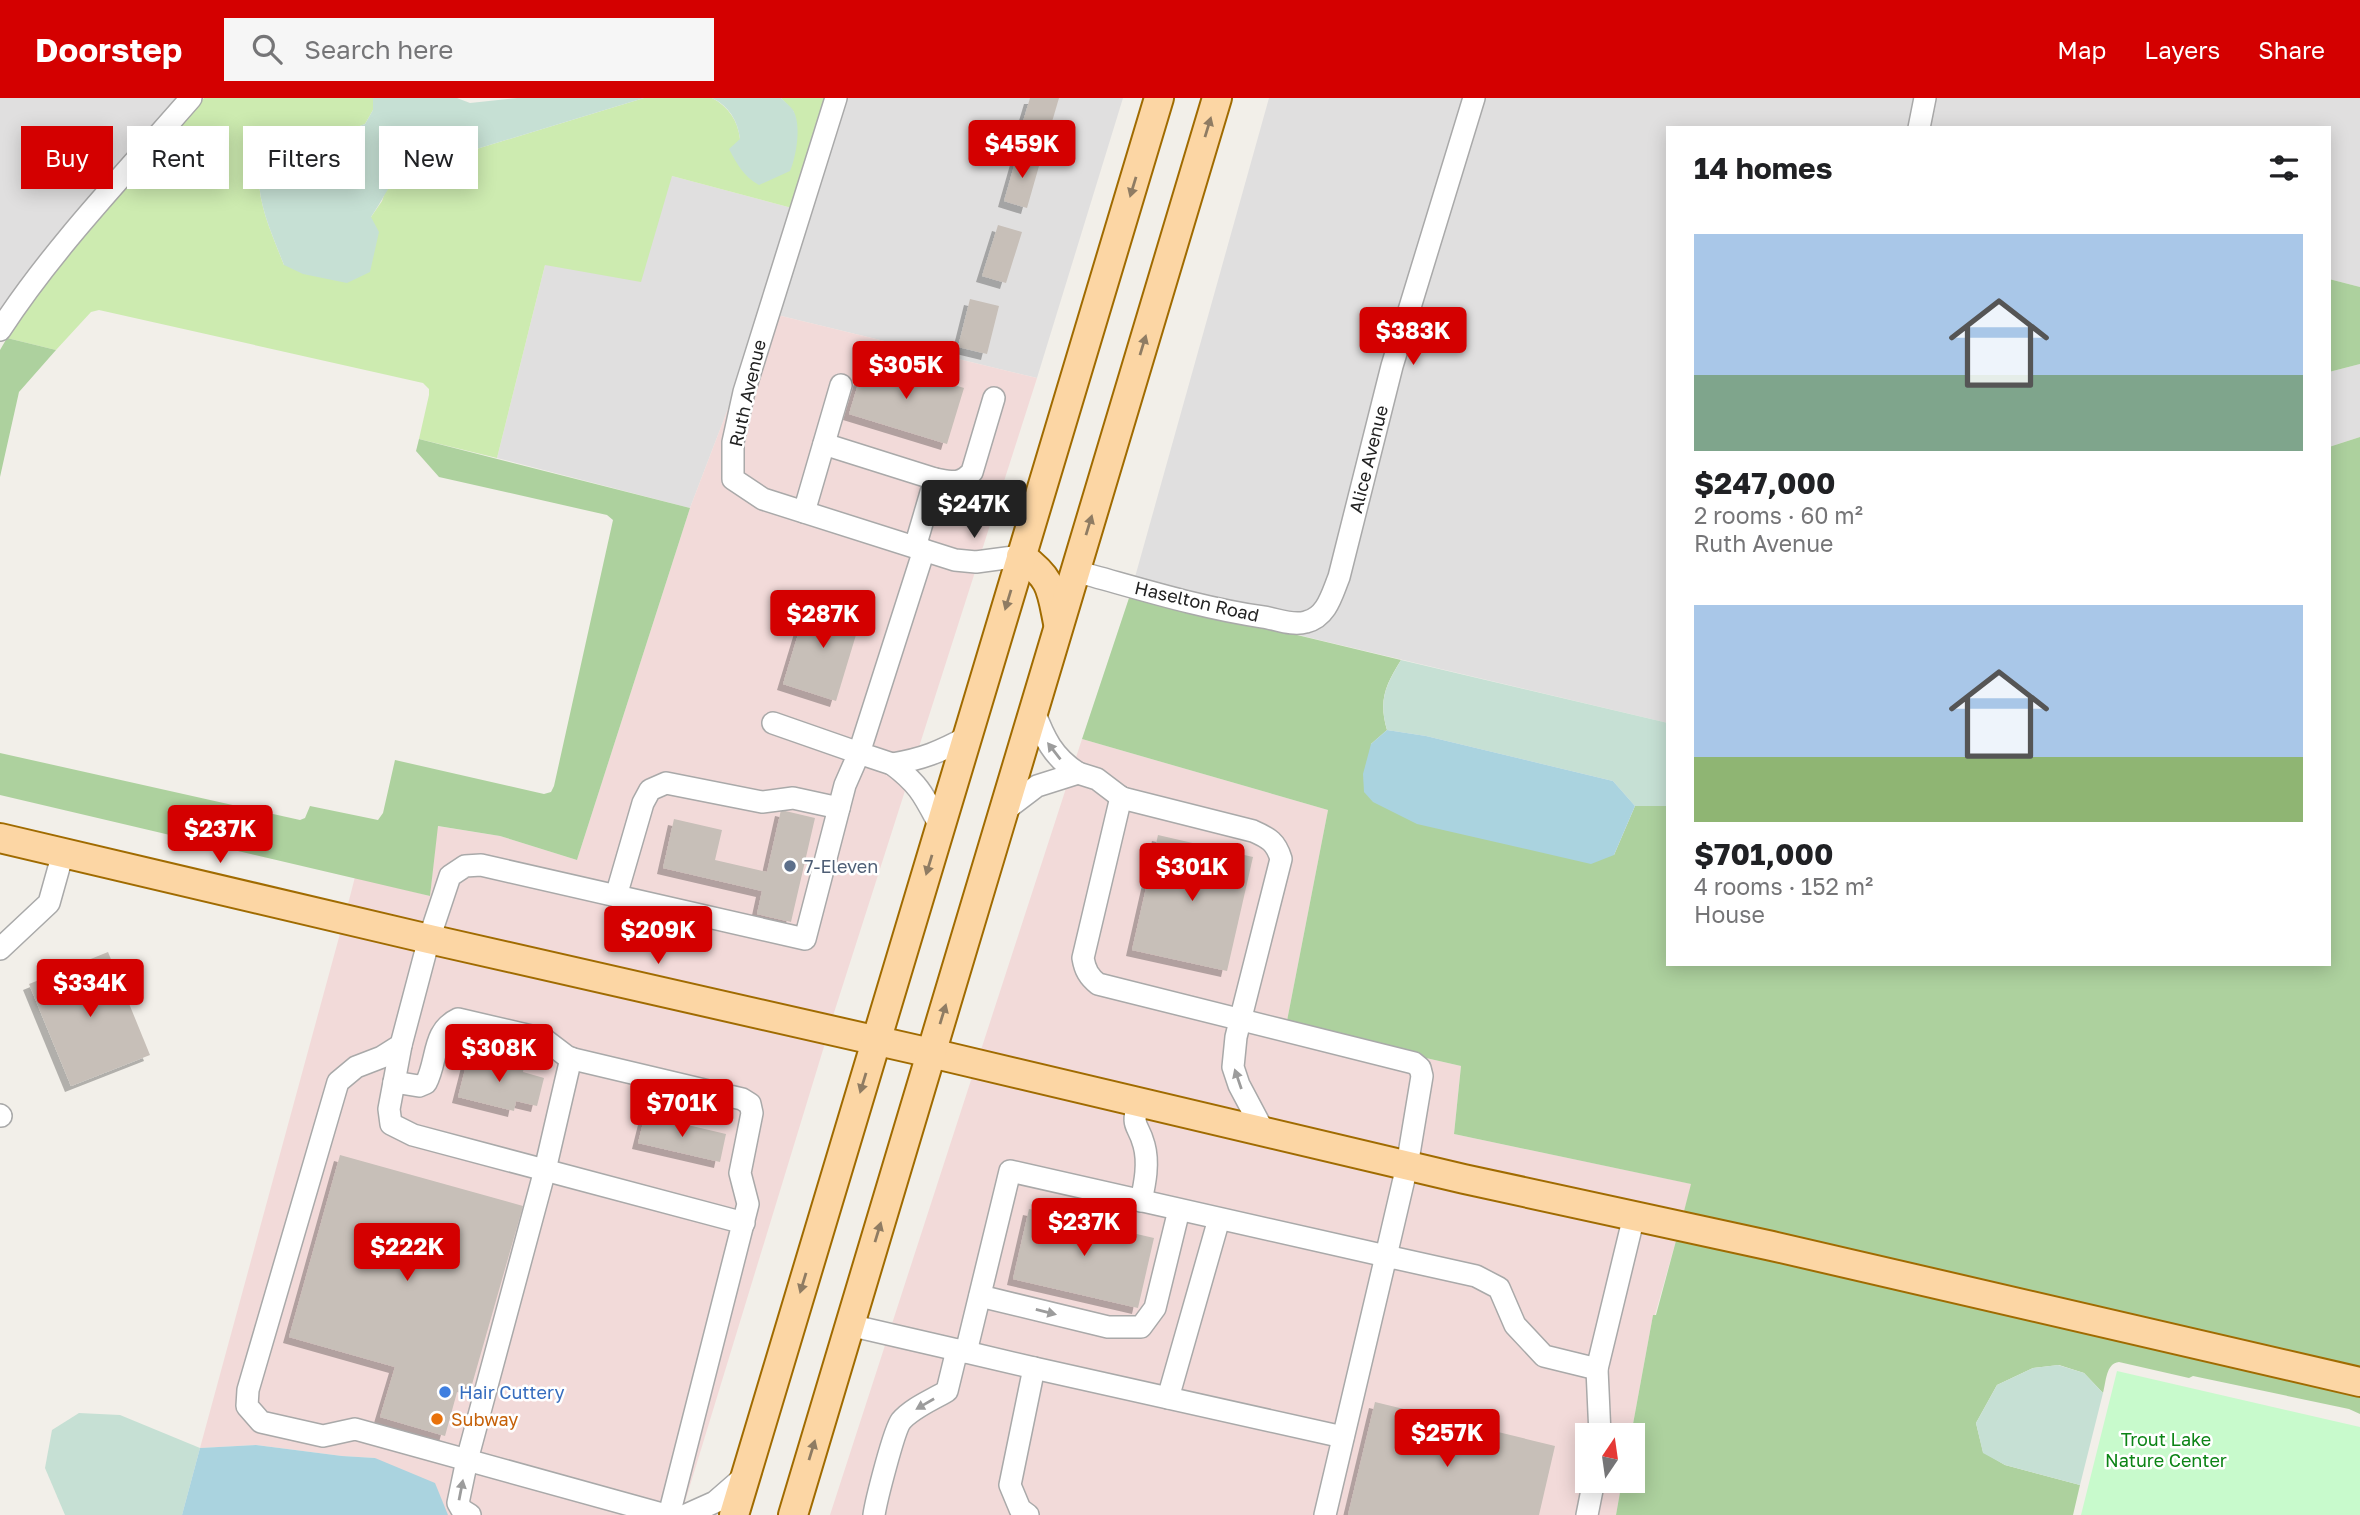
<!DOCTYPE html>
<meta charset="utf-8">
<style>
body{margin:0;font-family:"Golos Text",sans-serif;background:#f6f6f6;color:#202124;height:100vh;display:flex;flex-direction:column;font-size:26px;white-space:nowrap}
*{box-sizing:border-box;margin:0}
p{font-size:23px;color:#757577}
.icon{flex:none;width:38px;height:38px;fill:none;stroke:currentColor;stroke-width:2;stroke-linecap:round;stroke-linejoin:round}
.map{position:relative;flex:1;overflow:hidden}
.drawer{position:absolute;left:1666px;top:28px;width:665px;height:840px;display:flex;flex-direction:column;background:#fff;border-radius:0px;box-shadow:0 4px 18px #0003}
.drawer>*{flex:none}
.top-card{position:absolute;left:21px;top:28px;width:665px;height:63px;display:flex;gap:14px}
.needle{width:46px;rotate:13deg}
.fabs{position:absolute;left:1575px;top:1325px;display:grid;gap:14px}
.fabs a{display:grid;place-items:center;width:70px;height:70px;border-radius:0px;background:#fff;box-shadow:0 4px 18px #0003;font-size:35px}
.price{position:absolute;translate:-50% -60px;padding:0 16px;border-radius:7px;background:#d40000;color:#fff;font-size:23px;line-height:46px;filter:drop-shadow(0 2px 4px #0008)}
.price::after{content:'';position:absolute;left:50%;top:42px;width:21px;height:16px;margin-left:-10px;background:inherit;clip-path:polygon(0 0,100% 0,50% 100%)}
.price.selected{background:#222;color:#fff}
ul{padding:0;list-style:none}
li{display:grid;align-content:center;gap:14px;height:371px;padding:0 28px}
li span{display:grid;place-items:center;height:217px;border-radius:0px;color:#555}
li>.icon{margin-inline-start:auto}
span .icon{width:126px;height:126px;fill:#fffc;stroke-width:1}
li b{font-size:30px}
h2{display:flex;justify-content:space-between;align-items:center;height:84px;padding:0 28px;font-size:30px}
.chip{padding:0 24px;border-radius:0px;background:#fff;box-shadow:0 4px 18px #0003;font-size:24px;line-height:63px}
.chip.selected{background:#d40000;color:#fff}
header{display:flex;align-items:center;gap:42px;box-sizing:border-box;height:98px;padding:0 35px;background:#d40000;color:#fff}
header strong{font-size:33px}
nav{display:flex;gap:38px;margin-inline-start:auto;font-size:24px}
.search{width:490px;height:63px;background:#f6f6f6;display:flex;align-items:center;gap:18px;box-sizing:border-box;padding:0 24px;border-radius:0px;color:#757577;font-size:26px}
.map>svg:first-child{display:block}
.residential{fill:#e0dfdf}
.commercial{fill:#f2dad9}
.grass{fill:#cdebb0}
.forest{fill:#add19e}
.wetland{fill:#c6e0d4}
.park{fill:#c8facc}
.water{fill:#aad3df}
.building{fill:#c7bfb8;filter:url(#shadow)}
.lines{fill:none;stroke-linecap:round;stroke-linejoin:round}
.minor-casing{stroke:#a9a9a9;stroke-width:24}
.major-casing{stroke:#a06b00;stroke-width:32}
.minor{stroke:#fff;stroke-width:21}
.major{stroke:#fcd6a4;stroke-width:28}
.oneway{fill:#8f7c63}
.oneway2{fill:#9c9c9c}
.service-dot{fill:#5c6f8a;stroke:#fff;stroke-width:2.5}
.shop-dot{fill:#3f7fe0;stroke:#fff;stroke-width:2.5}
.food-dot{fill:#e8710a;stroke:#fff;stroke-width:2.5}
.labels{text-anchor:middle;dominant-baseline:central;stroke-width:5;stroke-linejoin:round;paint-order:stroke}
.street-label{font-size:18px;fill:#222;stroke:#fff}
.service-label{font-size:18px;fill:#4e5e75;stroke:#fff;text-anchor:start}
.shop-label{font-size:18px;fill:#366cbe;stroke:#fff;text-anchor:start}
.food-label{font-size:18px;fill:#c56008;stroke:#fff;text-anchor:start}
.park-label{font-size:18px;fill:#0c8416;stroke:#fff}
</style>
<header>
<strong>Doorstep</strong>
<div class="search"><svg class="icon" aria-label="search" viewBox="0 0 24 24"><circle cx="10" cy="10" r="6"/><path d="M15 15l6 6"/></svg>Search here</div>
<nav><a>Map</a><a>Layers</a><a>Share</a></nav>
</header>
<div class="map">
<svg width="2360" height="1417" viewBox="0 0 2360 1417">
<defs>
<filter id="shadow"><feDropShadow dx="-6" dy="6" stdDeviation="0" flood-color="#0004"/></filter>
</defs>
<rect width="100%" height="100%" fill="#f2efe9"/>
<g class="residential">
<path d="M0,0H177L60,136L0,214Z"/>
<path d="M839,0H1123L1037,280L765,214L690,410L497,360L545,167L672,78L803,113Z"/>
<path d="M1269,0H2360V189L2329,181V30H1668V625L1130,497Z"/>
<path d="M2360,266V339L2329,349V274Z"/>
</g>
<g class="commercial">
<path d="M765,214L1037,280L832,921L347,810L355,779L430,798L437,728L500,738L577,762L690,410Z"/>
<path d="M1082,641L1328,712L1286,928L1461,968L1454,1036L1692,1086L1683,1117L1466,1071L980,955Z"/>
<path d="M341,832L826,942L681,1417H448L375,1360L342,1358L256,1347L200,1350Z"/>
<path d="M973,976L1677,1139L1655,1217H1653L1631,1337H1587V1382L1622,1383L1616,1417H830Z"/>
</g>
<path class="grass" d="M204,0H373V12L365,26L336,37L286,32L269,37C246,83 267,123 284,167L371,119L382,103L387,88L401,74L644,0H712C729,9 738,23 740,41L794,14L781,0H839L803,113L672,78L641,184L545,167L497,360L419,341L429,297V291L423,285L99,212L91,214L56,252L7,240C63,155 137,78 204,0Z"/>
<g class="forest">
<path d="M2329,181L2360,189V266L2329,274Z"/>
<path d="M7,240L56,252L19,294L0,379V252Z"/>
<path d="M2360,339V1273L1683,1117L1691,1086L1454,1036L1461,968L1286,928L1328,712L1082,641L1130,497L1401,562C1386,586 1378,602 1387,632L1371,646L1614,757L1635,708H1668V866H2329V349Z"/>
<path d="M419,341L690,410L577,762L500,738L438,728L430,798L0,697V655L300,722L305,720L310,708L378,722L383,715L395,662L544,696L551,694L554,688L613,422L607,417L439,379L416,353Z"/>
<path d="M1677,1139L2360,1296V1316L2349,1311L2193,1278L2189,1280L2119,1264C2106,1265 2106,1284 2103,1295L2084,1275L2059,1267L2033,1270L1997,1287L1976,1325L1983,1354L2005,1367L2080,1387L2073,1417H1616L1622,1383L1633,1382V1337H1631L1653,1217H1656Z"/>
</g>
<g class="wetland">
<path d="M373,0H457L470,5L517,0H644L401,74C388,88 382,103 371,119L379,134L370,174L347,185L303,176L284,167C267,123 246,83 269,37L286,32L336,37L365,26L373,12Z"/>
<path d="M712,0H781C785,4 790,8 793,12C802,27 796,59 790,73L759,87C743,78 737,66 729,51L740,41C738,23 729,8 712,0Z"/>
<path d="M1401,562L1668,625V708H1635L1613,683L1426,638L1387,632C1378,602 1386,587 1401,562Z"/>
<path d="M2058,1267L2084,1275L2103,1295L2080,1387L2005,1367L1983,1355L1976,1325L1997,1287L2033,1270Z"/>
<path d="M79,1315L120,1317L200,1350L182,1417H65L45,1370L52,1332Z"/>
</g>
<path class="park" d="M2117,1273L2360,1329V1417H2081Z"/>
<g class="water">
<path d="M1387,632L1426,638L1613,683L1635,708L1614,757L1591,766L1417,726L1373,704L1364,694L1363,676L1371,646Z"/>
<path d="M256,1347L342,1358L375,1360L435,1385L448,1417H182L200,1350Z"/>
</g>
<g class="building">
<path d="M1030,0H1059L1049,34L1022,27Z"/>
<path d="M1018,54L1041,61L1027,110L1004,103Z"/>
<path d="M998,127L1022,134L1006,185L982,178Z"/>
<path d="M970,201L999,208L987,256L958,249Z"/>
<path d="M866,260L964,290L947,346L849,316Z"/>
<path d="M809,500L862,517L836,603L783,586Z"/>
<path d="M781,712L815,720L791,824L757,816L762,793L663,770L674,721L722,732L715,762L767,774Z"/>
<path d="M1158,737L1253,759L1227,873L1132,852Z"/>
<path d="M108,854L150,957L71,988L29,886Z"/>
<path d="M469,956L524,969L523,974L544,980L537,1008L516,1003L514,1013L458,999Z"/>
<path d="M645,1017L726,1036L720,1064L638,1045Z"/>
<path d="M340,1057L523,1108L471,1290L459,1287L445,1338L380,1319L395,1269L289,1239Z"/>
<path d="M1029,1111L1154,1140L1138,1210L1013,1181Z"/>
<path d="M1375,1304L1555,1348L1539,1417H1348Z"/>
</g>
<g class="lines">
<defs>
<g id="minor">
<path d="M836,0L744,294L733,344V381L763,401L955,462L976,464L1021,458"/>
<path d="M1919,30L1925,0"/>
<path d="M0,232C54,149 126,75 191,0"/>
<path d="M824,346L935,381L915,449"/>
<path d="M935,381C952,384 960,387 972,374L994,300"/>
<path d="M804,414L841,287"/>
<path d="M1075,473C1138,490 1200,510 1263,519C1277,521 1292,528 1306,524C1327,519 1332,496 1339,479L1392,268L1474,0"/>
<path d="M892,666L859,655L924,452"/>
<path d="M1078,675L1097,681L1122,700L1253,733C1269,740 1276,744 1281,761L1236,939L1233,969L1239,987L1264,1034"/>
<path d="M1004,713L1037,688L1078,675C1053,659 1044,640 1034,613"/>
<path d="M940,728C924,698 920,687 892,666C922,661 940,654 967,639"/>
<path d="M616,798L643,705L650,692L666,685L762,704L793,700L839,710"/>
<path d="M0,851L49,805L63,755"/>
<path d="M401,947L389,1011L391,1026L413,1037L744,1125"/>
<path d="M394,984L419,988L426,985C438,962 432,933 458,921L544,941L569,960L742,1001L750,1006L752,1015L740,1075L748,1106L669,1417"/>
<path d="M1138,1004C1131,1032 1138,1024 1144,1047C1149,1065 1145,1085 1141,1103"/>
<path d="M0,1017L1,1018"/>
<path d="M980,1198L1108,1229H1141L1155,1210L1179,1112"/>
<path d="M849,1227L966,1254L1010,1073L1386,1158L1407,1068L1422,978L1420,970L1414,965L1098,886C1089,879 1085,872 1083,860L1121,699"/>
<path d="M966,1254L1034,1270L1010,1387L1020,1411L1028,1417"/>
<path d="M1034,1270L1343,1339"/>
<path d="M1168,1300L1219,1121"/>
<path d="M1600,1337L1597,1271L1634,1118"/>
<path d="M470,1417L462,1412L458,1405L467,1362L545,1072L571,960"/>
<path d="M666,1417L355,1331L323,1338L261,1324L247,1308L248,1292L338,984L356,969L382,959L401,947L429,841L450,778L465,768L481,767L805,841L845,687L859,655L773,625"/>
<path d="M686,1417L715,1404L746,1377"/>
<path d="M874,1417C876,1403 894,1332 901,1323C912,1310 932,1302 947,1293L957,1252"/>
<path d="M1325,1417L1386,1158L1476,1178L1499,1190L1515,1227L1544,1258L1597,1271"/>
<path d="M1587,1417L1594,1382"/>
</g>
<g id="major">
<path d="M1021,458C1052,481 1051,490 1058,525"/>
<path d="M0,740L429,841L931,955L1464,1081L1772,1148L2360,1284"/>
<path d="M734,1417L1159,0"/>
<path d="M793,1417L1217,0"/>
</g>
</defs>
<use href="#minor" class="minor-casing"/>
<use href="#major" class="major-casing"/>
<use href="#minor" class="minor"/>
<use href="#major" class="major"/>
</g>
<defs><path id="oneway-solid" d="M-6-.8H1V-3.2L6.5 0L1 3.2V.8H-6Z" transform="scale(1.75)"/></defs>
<g class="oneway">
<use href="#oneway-solid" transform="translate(1208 29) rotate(-73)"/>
<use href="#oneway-solid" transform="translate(1133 89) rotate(107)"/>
<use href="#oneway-solid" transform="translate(1143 247) rotate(-73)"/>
<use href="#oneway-solid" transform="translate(1089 427) rotate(-73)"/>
<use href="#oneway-solid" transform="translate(1008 502) rotate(107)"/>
<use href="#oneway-solid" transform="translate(929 767) rotate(107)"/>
<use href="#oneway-solid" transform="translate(943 916) rotate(-73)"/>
<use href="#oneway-solid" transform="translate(863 985) rotate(107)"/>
<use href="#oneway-solid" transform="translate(878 1134) rotate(-73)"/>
<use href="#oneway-solid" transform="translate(803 1185) rotate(107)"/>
<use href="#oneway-solid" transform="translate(812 1352) rotate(-73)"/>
</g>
<g class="oneway2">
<use href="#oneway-solid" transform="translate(1054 653) rotate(-128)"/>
<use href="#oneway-solid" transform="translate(1238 981) rotate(-109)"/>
<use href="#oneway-solid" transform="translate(1046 1214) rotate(14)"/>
<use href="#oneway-solid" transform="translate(925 1306) rotate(150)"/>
<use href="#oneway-solid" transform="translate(461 1392) rotate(-79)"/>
</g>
<circle class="service-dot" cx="790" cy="768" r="7"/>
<circle class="shop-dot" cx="445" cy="1294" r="7"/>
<circle class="food-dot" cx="437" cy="1321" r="7"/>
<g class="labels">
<g class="street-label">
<text transform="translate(747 295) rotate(-77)">Ruth Avenue</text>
<text transform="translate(1368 361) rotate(-76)">Alice Avenue</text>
<text transform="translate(1197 503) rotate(13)">Haselton Road</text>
</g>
<g class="service-label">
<text x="804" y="768">7-Eleven</text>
</g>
<g class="shop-label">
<text x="459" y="1294">Hair Cuttery</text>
</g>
<g class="food-label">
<text x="451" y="1321">Subway</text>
</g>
<g class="park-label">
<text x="2166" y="1341">Trout Lake<tspan x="2166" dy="21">Nature Center</tspan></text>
</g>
</g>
</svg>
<div class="fabs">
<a><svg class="needle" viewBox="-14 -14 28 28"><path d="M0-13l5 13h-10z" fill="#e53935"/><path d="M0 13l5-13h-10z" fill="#757577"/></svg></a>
</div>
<b class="price" style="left:1022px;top:82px">$459K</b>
<b class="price" style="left:1413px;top:269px">$383K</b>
<b class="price" style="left:906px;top:303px">$305K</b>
<b class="price selected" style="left:974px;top:442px">$247K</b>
<b class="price" style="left:823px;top:552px">$287K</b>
<b class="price" style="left:220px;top:767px">$237K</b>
<b class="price" style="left:1192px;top:805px">$301K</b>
<b class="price" style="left:658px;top:868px">$209K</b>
<b class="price" style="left:90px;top:921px">$334K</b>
<b class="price" style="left:499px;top:986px">$308K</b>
<b class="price" style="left:682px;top:1041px">$701K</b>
<b class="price" style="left:1084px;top:1160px">$237K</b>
<b class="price" style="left:407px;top:1185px">$222K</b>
<b class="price" style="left:1447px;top:1371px">$257K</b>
<div class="top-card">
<a class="chip selected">Buy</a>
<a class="chip">Rent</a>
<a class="chip">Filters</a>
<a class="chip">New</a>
</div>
<section class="drawer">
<h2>14 homes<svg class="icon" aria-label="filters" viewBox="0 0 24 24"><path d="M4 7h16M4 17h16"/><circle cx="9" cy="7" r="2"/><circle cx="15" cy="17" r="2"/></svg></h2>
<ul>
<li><span style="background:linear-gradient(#a9c7e8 65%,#7fa58c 0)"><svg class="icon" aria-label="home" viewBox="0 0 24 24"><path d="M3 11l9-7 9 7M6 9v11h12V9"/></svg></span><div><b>$247,000</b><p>2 rooms · 60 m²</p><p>Ruth Avenue</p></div></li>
<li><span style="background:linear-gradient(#a9c7e8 70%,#8fb573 0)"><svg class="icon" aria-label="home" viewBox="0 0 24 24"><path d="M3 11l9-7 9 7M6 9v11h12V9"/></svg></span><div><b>$701,000</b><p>4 rooms · 152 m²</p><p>House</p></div></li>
</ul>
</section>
</div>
